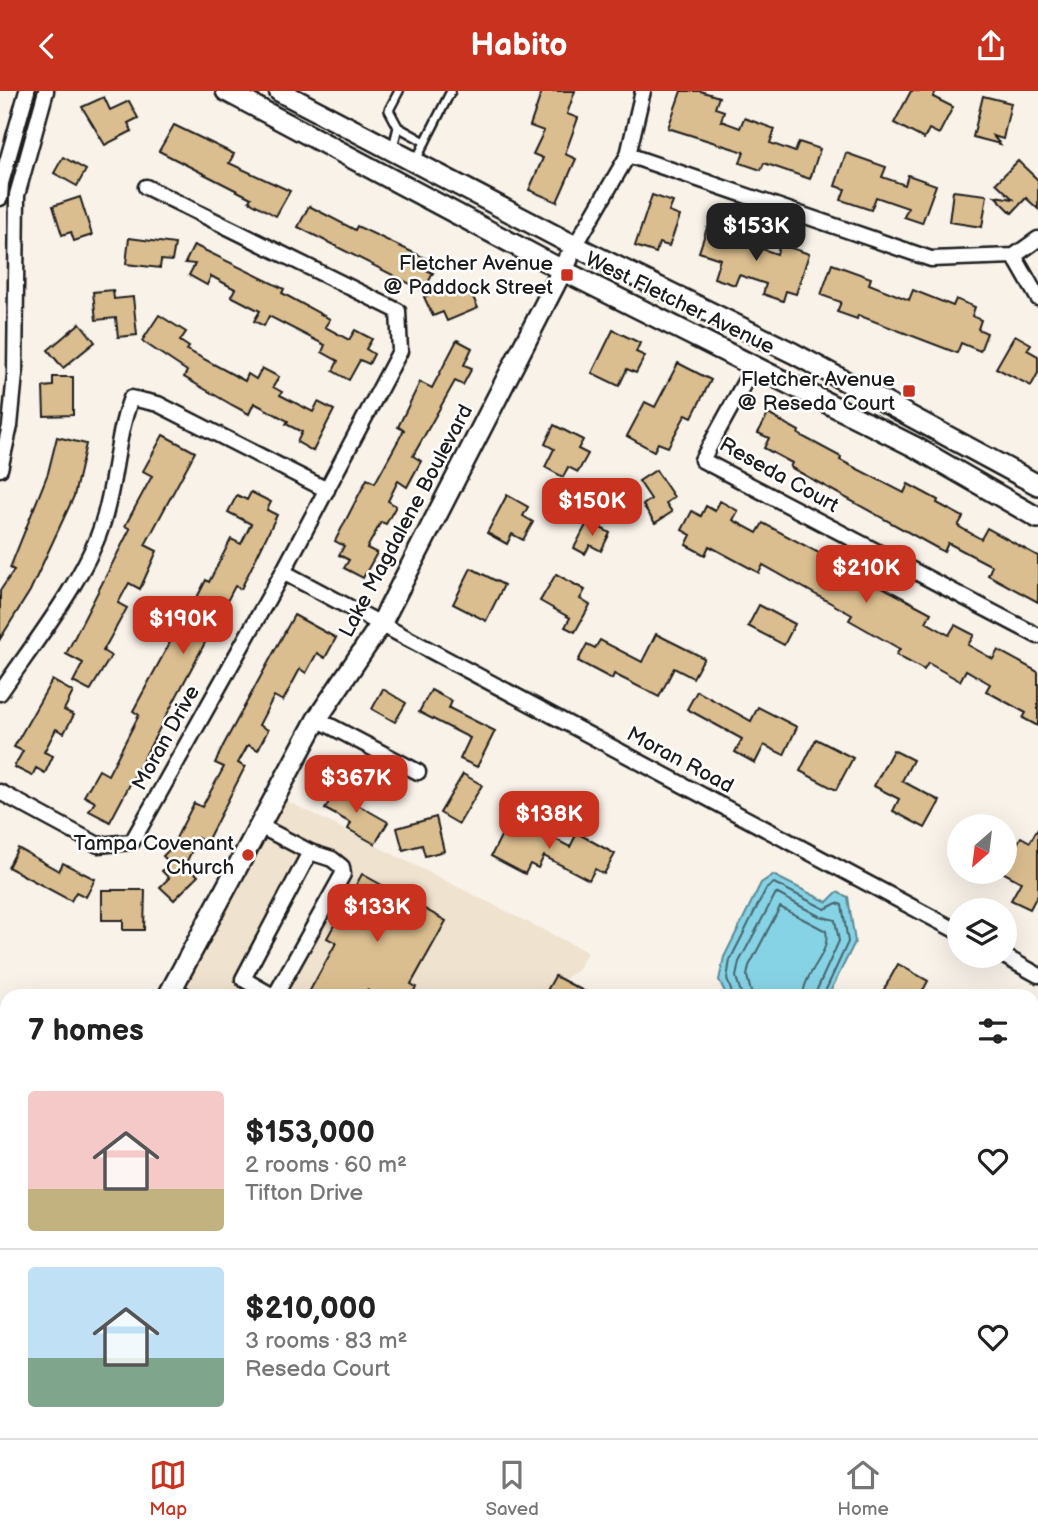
<!DOCTYPE html>
<meta charset="utf-8">
<style>
body{margin:0;font-family:"Balsamiq Sans",sans-serif;background:#f2f2f2;color:#222;height:100vh;display:flex;flex-direction:column;font-size:26px;white-space:nowrap}
*{box-sizing:border-box;margin:0}
p{font-size:23px;color:#767676}
.icon{flex:none;width:38px;height:38px;fill:none;stroke:currentColor;stroke-width:2;stroke-linecap:round;stroke-linejoin:round}
.map{position:relative;flex:1;overflow:hidden}
.sheet{position:absolute;left:0px;top:898px;width:1040px;height:450px;display:flex;flex-direction:column;background:#fff;border-radius:21px 21px 0 0;box-shadow:0 7px 28px #0002}
.sheet>*{flex:none}
.needle{width:46px;rotate:208deg}
.controls{position:absolute;left:947px;top:723px;display:grid;gap:14px}
.controls a{display:grid;place-items:center;width:70px;height:70px;border-radius:50%;background:#fff;box-shadow:0 7px 28px #0002;font-size:35px}
.price{position:absolute;translate:-50% -60px;padding:0 16px;border-radius:14px;background:#c8321e;color:#fff;font-size:23px;line-height:46px;filter:drop-shadow(0 2px 4px #0008)}
.price::after{content:'';position:absolute;left:50%;top:42px;width:21px;height:16px;margin-left:-10px;background:inherit;clip-path:polygon(0 0,100% 0,50% 100%)}
.price.current{background:#222;color:#fff}
ul{padding:0;list-style:none}
li{display:flex;align-items:center;gap:21px;height:175px;padding:0 28px}
li+li{border-top:2px solid #e0e0e0}
li span{display:grid;place-items:center;flex:none;width:196px;height:140px;border-radius:7px;color:#555}
li>.icon{margin-inline-start:auto}
span .icon{width:84px;height:84px;fill:#fffc;stroke-width:1}
li b{font-size:30px}
h2{display:flex;justify-content:space-between;align-items:center;height:84px;padding:0 28px;font-size:30px}
header{display:flex;justify-content:space-between;align-items:center;height:91px;padding:0 28px;background:#c8321e;color:#fff;font-size:32px;font-weight:700}
.tab-bar{display:flex;justify-content:space-around;align-items:center;height:98px;border-top:2px solid #e0e0e0;background:#fff;font-size:19px;color:#767676}
.tab-bar a{display:grid;justify-items:center;gap:4px}
.tab-bar .current{color:#c8321e}
.map>svg:first-child{display:block}
.built{fill:#efe2ce}
.water{fill:#87d3e6;stroke:#5c8a95;stroke-width:2}
.lines{fill:none;stroke-linecap:round;stroke-linejoin:round}
.shore{stroke:#47656d;stroke-width:2}
.building{fill:#dbbe8f;stroke:#1c1c1c;stroke-width:2}
.lane-casing{stroke:#1c1c1c;stroke-width:12}
.street-casing{stroke:#1c1c1c;stroke-width:19}
.secondary-casing{stroke:#1c1c1c;stroke-width:24}
.lane{stroke:#fff;stroke-width:7}
.street{stroke:#fff;stroke-width:14}
.secondary{stroke:#fff;stroke-width:19}
.poi-dot{fill:#c8321e;stroke:#fff;stroke-width:2.5}
.labels{text-anchor:middle;dominant-baseline:central;stroke-width:5;stroke-linejoin:round;paint-order:stroke}
.poi-label{font-size:21px;fill:#1c1c1c;stroke:#fff;text-anchor:end}
.street-label{font-size:21px;fill:#1c1c1c;stroke:#fff}
</style>
<header><svg class="icon" aria-label="back" viewBox="0 0 24 24"><path d="M15 5l-7 7 7 7"/></svg>Habito<svg class="icon" aria-label="share" viewBox="0 0 24 24"><path d="M12 15V3M7 8l5-5 5 5M5 13v7h14v-7"/></svg></header>
<div class="map">
<svg width="1038" height="1347" viewBox="0 0 1038 1347">
<rect width="100%" height="100%" fill="#f8f2e9"/>
<filter id="ink" filterUnits="userSpaceOnUse"><feTurbulence type="fractalNoise" baseFrequency=".0143" numOctaves="2"/><feDisplacementMap in="SourceGraphic" scale="14" xChannelSelector="R" yChannelSelector="G"/><feConvolveMatrix kernelMatrix="1 2 1 2 8 2 1 2 1" color-interpolation-filters="sRGB"/></filter>
<g filter="url(#ink)">
<g class="built">
<path d="M283,708L587,861L578,879L538,905L285,902L342,801L350,781L347,770L335,760L314,754L270,731Z"/>
<path d="M263,745L300,765L233,891L256,905H203L184,894Z"/>
</g>
<path class="water" d="M773,784L827,811L837,801L848,806L855,851L828,905H727L719,889L724,866L761,792Z"/>
<g class="lines">
<g class="shore">
<path d="M733,905L727,888L730,869L766,798L774,792L825,818L837,812L842,814L848,851L823,905"/>
<path d="M742,905L736,886L739,871L776,802L819,825L835,829L839,850L814,905"/>
<path d="M752,905L747,885L749,875L780,816L826,840C831,863 804,881 803,905"/>
</g>
</g>
<g class="building">
<path d="M542,0H575L567,23L578,27L565,63L576,68L557,111L529,99L543,67L533,63L544,40L530,35Z"/>
<path d="M681,0H700L719,6L715,17L724,20L721,30L740,37L744,27L775,38L770,52L795,61L799,51L820,58L810,88L764,72L761,79L740,72L744,61L668,37Z"/>
<path d="M911,0H936L933,6L953,16L939,43L929,38L924,48L894,32Z"/>
<path d="M983,5L1011,12L1003,48L993,45L1000,53L973,46Z"/>
<path d="M104,6L110,19L129,10L138,27L128,32L132,40L105,54L82,16Z"/>
<path d="M174,34L234,63L229,72L290,100L276,125L249,110L251,107L159,60Z"/>
<path d="M846,62L886,76L882,86L905,94L908,84L936,94L922,132L904,126L908,117L876,106L871,119L841,109L845,98L835,95Z"/>
<path d="M63,66L86,79L77,95L54,82Z"/>
<path d="M1018,70L1038,89V118L1026,107L1012,122L995,105L1013,108L996,92Z"/>
<path d="M953,100L987,104L982,136L949,131Z"/>
<path d="M652,104L673,111L669,121L680,125L669,155L659,152L656,162L635,155Z"/>
<path d="M80,106L92,144L74,150L71,141L62,144L53,115Z"/>
<path d="M309,115L355,139L357,135L429,169L424,178L433,182L424,200L298,136Z"/>
<path d="M707,137L749,150L748,153L777,163L780,153L809,163L796,203L786,200L783,210L763,203L766,193L739,184L735,194L714,187L720,168L699,161Z"/>
<path d="M129,147L175,153L172,170L161,169L160,177L126,173Z"/>
<path d="M194,154L284,198L282,202L330,228L325,236L349,249L355,239L372,248L366,258L374,263L369,273L360,269L349,289L333,280L338,270L322,261L325,254L269,225L264,235L254,230L260,220L231,205L235,198L211,185L207,194L189,184L195,173L185,172Z"/>
<path d="M832,173L871,187L869,193L909,209L913,199L953,215L956,208L975,216L972,225L981,229L978,238L987,242L980,260L961,252L957,262L858,224L857,228L837,221L841,211L821,204Z"/>
<path d="M454,192L459,202L469,197L478,217L447,230L443,221L433,225L424,206Z"/>
<path d="M113,199L114,208L133,206L137,244L118,246L116,227L96,229L93,201Z"/>
<path d="M159,224L186,241L180,250L189,256L187,259L245,290L248,283L256,288L262,277L279,286L273,296L282,301L280,304L313,321L318,311L334,319L313,360L297,351L302,341L286,333L288,330L254,312L249,323L232,314L184,286L187,280L142,250Z"/>
<path d="M80,232L95,251L63,277L48,259Z"/>
<path d="M613,239L640,252L636,261L645,265L636,282L627,278L619,295L592,282Z"/>
<path d="M1015,244L1031,253L1027,259L1038,265V282L1031,295L996,277Z"/>
<path d="M457,249L472,257L464,274L472,277L463,294L455,290L413,365L421,370L407,396L398,390L388,410L396,415L386,433L381,431L367,457L377,462L363,487L344,477L349,469L339,464L344,455L335,450L367,388L375,392L404,339L398,336L420,291L432,297Z"/>
<path d="M678,272L711,289L692,326L686,323L668,356L658,352L654,360L627,345L645,311L655,316Z"/>
<path d="M53,286H73V324L44,325L43,296L53,295Z"/>
<path d="M768,323L799,340L798,343L841,366L840,369L904,402L908,393L938,409L937,412L963,426L958,435L981,448L987,437L1038,465V511L988,484L992,475L948,452L944,461L790,376L792,372L764,357L769,347L758,342Z"/>
<path d="M554,334L583,349L578,358L588,363L578,381L568,376L563,386L545,376L554,358L545,353Z"/>
<path d="M163,344L195,361L145,454L157,460L140,498L129,492L118,512L127,517L103,560L111,565L90,600L73,591L83,572L66,563L130,438L125,435L152,385L143,380Z"/>
<path d="M57,346L86,353L74,405L30,500L0,548V500L14,479L10,477L48,382Z"/>
<path d="M656,379L674,406L666,412L672,421L655,432L643,414L651,408L639,390Z"/>
<path d="M251,401L271,411L267,419L277,424L241,498L235,495L110,731L89,720L95,711L84,705L99,679L108,684L139,624L133,620L176,540L186,545L199,520L192,516L206,489L209,491L231,448L241,453L251,433L228,421L237,404L247,409Z"/>
<path d="M507,404L528,416L523,425L533,431L523,449L512,443L507,453L487,442Z"/>
<path d="M720,410L738,420L733,429L757,442L763,432L931,522L926,531L949,544L955,534L974,544L968,554L993,568L998,559L1038,581V635L1023,627L1026,622L986,600L990,593L966,579L960,590L928,572L924,579L896,564L900,558L849,529L852,524L763,474L759,482L709,455L705,464L686,454L691,444L682,439L692,420L701,425L706,415L715,420Z"/>
<path d="M588,430L610,442L601,460L590,454L585,463L574,457Z"/>
<path d="M471,477L504,494L486,530L453,513Z"/>
<path d="M556,483L585,499L580,508L590,514L575,541L565,536L570,527L540,510Z"/>
<path d="M759,514L795,533L784,554L748,535Z"/>
<path d="M294,524L336,547L325,567L317,562L306,582L300,578L283,610L274,605L259,634L268,639L258,659L248,654L238,672L245,676L206,752L198,747L186,772L198,785L174,809L160,796L169,787L162,780L170,772L163,765L171,757L194,712L202,716L224,676L215,672L224,653Z"/>
<path d="M656,543L704,567L693,587L674,577L659,606L614,583L612,588L578,570L587,553L595,557L600,549L642,571Z"/>
<path d="M52,589L73,601L64,619L74,624L64,642L56,638L44,661L53,665L45,682L36,677L32,685L14,676L23,660L14,656Z"/>
<path d="M383,598L406,612L395,631L372,618Z"/>
<path d="M431,599L452,610L449,617L495,640L477,676L460,668L470,647L419,621Z"/>
<path d="M697,600L751,630L758,616L797,636L784,664L764,654L755,672L735,661L742,648L687,618Z"/>
<path d="M816,648L853,667L836,699L800,680Z"/>
<path d="M893,659L913,669L902,690L940,710L925,737L893,720L899,708L874,695Z"/>
<path d="M463,683L482,694L459,733L440,722Z"/>
<path d="M338,694L355,703L351,710L388,731L375,753L348,738L351,732L325,718Z"/>
<path d="M511,725L570,756L577,742L615,763L604,783L595,778L589,789L544,765L538,777L530,773L525,783L491,765Z"/>
<path d="M436,726L444,760L425,765L422,754L403,759L397,737Z"/>
<path d="M1038,737V803L1030,818L1011,809L1021,791L1004,782V749L1016,755L1021,746L1030,751Z"/>
<path d="M18,757L59,780L63,772L95,788L86,806L76,801L71,810L8,776Z"/>
<path d="M362,783L446,830L411,893L416,896L411,905H377L367,899L363,905H307L336,852L327,847Z"/>
<path d="M102,799H145L144,839H123V829H102Z"/>
<path d="M898,873L928,890L920,905H891L883,900Z"/>
<path d="M555,885L593,905H544Z"/>
</g>
<g class="lines">
<defs>
<g id="lane">
<path d="M398,36L425,51"/>
<path d="M393,56L398,36L389,19L399,0"/>
<path d="M415,71L451,0"/>
<path d="M0,928L5,938L0,959"/>
</g>
<g id="street">
<path d="M628,64L931,168L1014,165L1038,148"/>
<path d="M0,107L1,92L27,0"/>
<path d="M575,155L628,64L643,0"/>
<path d="M1014,165L1038,207"/>
<path d="M754,274L702,369L1038,545"/>
<path d="M0,378L10,335L15,283L17,104L46,0"/>
<path d="M283,481L959,841"/>
<path d="M0,602C32,555 83,490 101,437C116,395 115,349 131,307L158,313L327,399"/>
<path d="M317,628L418,681"/>
<path d="M0,701L98,754L132,751L283,481L400,260L398,220L146,96"/>
<path d="M260,735L310,761L332,768L342,776L343,783L275,905"/>
<path d="M1002,864L1038,884"/>
<path d="M172,897L186,905"/>
<path d="M273,905L243,888L310,761"/>
<path d="M1032,1052L1038,1040"/>
<path d="M183,1340L191,1347"/>
<path d="M998,1340L1009,1347"/>
<path d="M895,1347L898,1340"/>
</g>
<g id="secondary">
<path d="M226,0L562,179L915,356L1038,427"/>
<path d="M279,0L575,155L793,262L1038,394"/>
<path d="M168,905L317,628L381,533L568,168"/>
<path d="M0,1219L7,1205"/>
</g>
</defs>
<use href="#lane" class="lane-casing"/>
<use href="#street" class="street-casing"/>
<use href="#secondary" class="secondary-casing"/>
<use href="#lane" class="lane"/>
<use href="#street" class="street"/>
<use href="#secondary" class="secondary"/>
</g>
</g>
<g class="poi-dot">
<rect x="560" y="177" width="14" height="14" rx="3.5"/>
<rect x="902" y="293" width="14" height="14" rx="3.5"/>
<circle cx="248" cy="764" r="7"/>
</g>
<g class="labels">
<g class="poi-label">
<text x="553" y="172">Fletcher Avenue<tspan x="553" dy="24">@ Paddock Street</tspan></text>
<text x="895" y="288">Fletcher Avenue<tspan x="895" dy="24">@ Reseda Court</tspan></text>
<text x="234" y="752">Tampa Covenant<tspan x="234" dy="24">Church</tspan></text>
</g>
<g class="street-label">
<text transform="translate(680 212) rotate(26)">West Fletcher Avenue</text>
<text transform="translate(779 384) rotate(29)">Reseda Court</text>
<text transform="translate(406 430) rotate(-62)">Lake Magdalene Boulevard</text>
<text transform="translate(166 647) rotate(-61)">Moran Drive</text>
<text transform="translate(680 669) rotate(28)">Moran Road</text>
</g>
</g>
</svg>
<div class="controls">
<a><svg class="needle" viewBox="-14 -14 28 28"><path d="M0-13l5 13h-10z" fill="#e53935"/><path d="M0 13l5-13h-10z" fill="#767676"/></svg></a>
<a><svg class="icon" aria-label="layers" viewBox="0 0 24 24"><path d="M12 4l9 5-9 5-9-5zM3 14l9 5 9-5"/></svg></a>
</div>
<b class="price current" style="left:756px;top:172px">$153K</b>
<b class="price" style="left:592px;top:447px">$150K</b>
<b class="price" style="left:866px;top:514px">$210K</b>
<b class="price" style="left:183px;top:565px">$190K</b>
<b class="price" style="left:356px;top:724px">$367K</b>
<b class="price" style="left:549px;top:760px">$138K</b>
<b class="price" style="left:377px;top:853px">$133K</b>
<section class="sheet">
<h2>7 homes<svg class="icon" aria-label="filters" viewBox="0 0 24 24"><path d="M4 7h16M4 17h16"/><circle cx="9" cy="7" r="2"/><circle cx="15" cy="17" r="2"/></svg></h2>
<ul>
<li><span style="background:linear-gradient(#f6c9c9 70%,#c2b280 0)"><svg class="icon" aria-label="home" viewBox="0 0 24 24"><path d="M3 11l9-7 9 7M6 9v11h12V9"/></svg></span><div><b>$153,000</b><p>2 rooms · 60 m²</p><p>Tifton Drive</p></div><svg class="icon" aria-label="heart" viewBox="0 0 24 24"><path d="M12 20l-8-8c-3-5 5-10 8-4 3-6 11-1 8 4z"/></svg></li>
<li><span style="background:linear-gradient(#bfe0f5 65%,#7fa58c 0)"><svg class="icon" aria-label="home" viewBox="0 0 24 24"><path d="M3 11l9-7 9 7M6 9v11h12V9"/></svg></span><div><b>$210,000</b><p>3 rooms · 83 m²</p><p>Reseda Court</p></div><svg class="icon" aria-label="heart" viewBox="0 0 24 24"><path d="M12 20l-8-8c-3-5 5-10 8-4 3-6 11-1 8 4z"/></svg></li>
</ul>
</section>
</div>
<nav class="tab-bar">
<a class="current"><svg class="icon" aria-label="map" viewBox="0 0 24 24"><path d="M3 6l6-2 6 2 6-2v14l-6 2-6-2-6 2zM9 4v14M15 6v14"/></svg>Map</a>
<a><svg class="icon" aria-label="saved" viewBox="0 0 24 24"><path d="M7 4h10v16l-5-4-5 4z"/></svg>Saved</a>
<a><svg class="icon" aria-label="home" viewBox="0 0 24 24"><path d="M3 11l9-7 9 7M6 9v11h12V9"/></svg>Home</a>
</nav>
